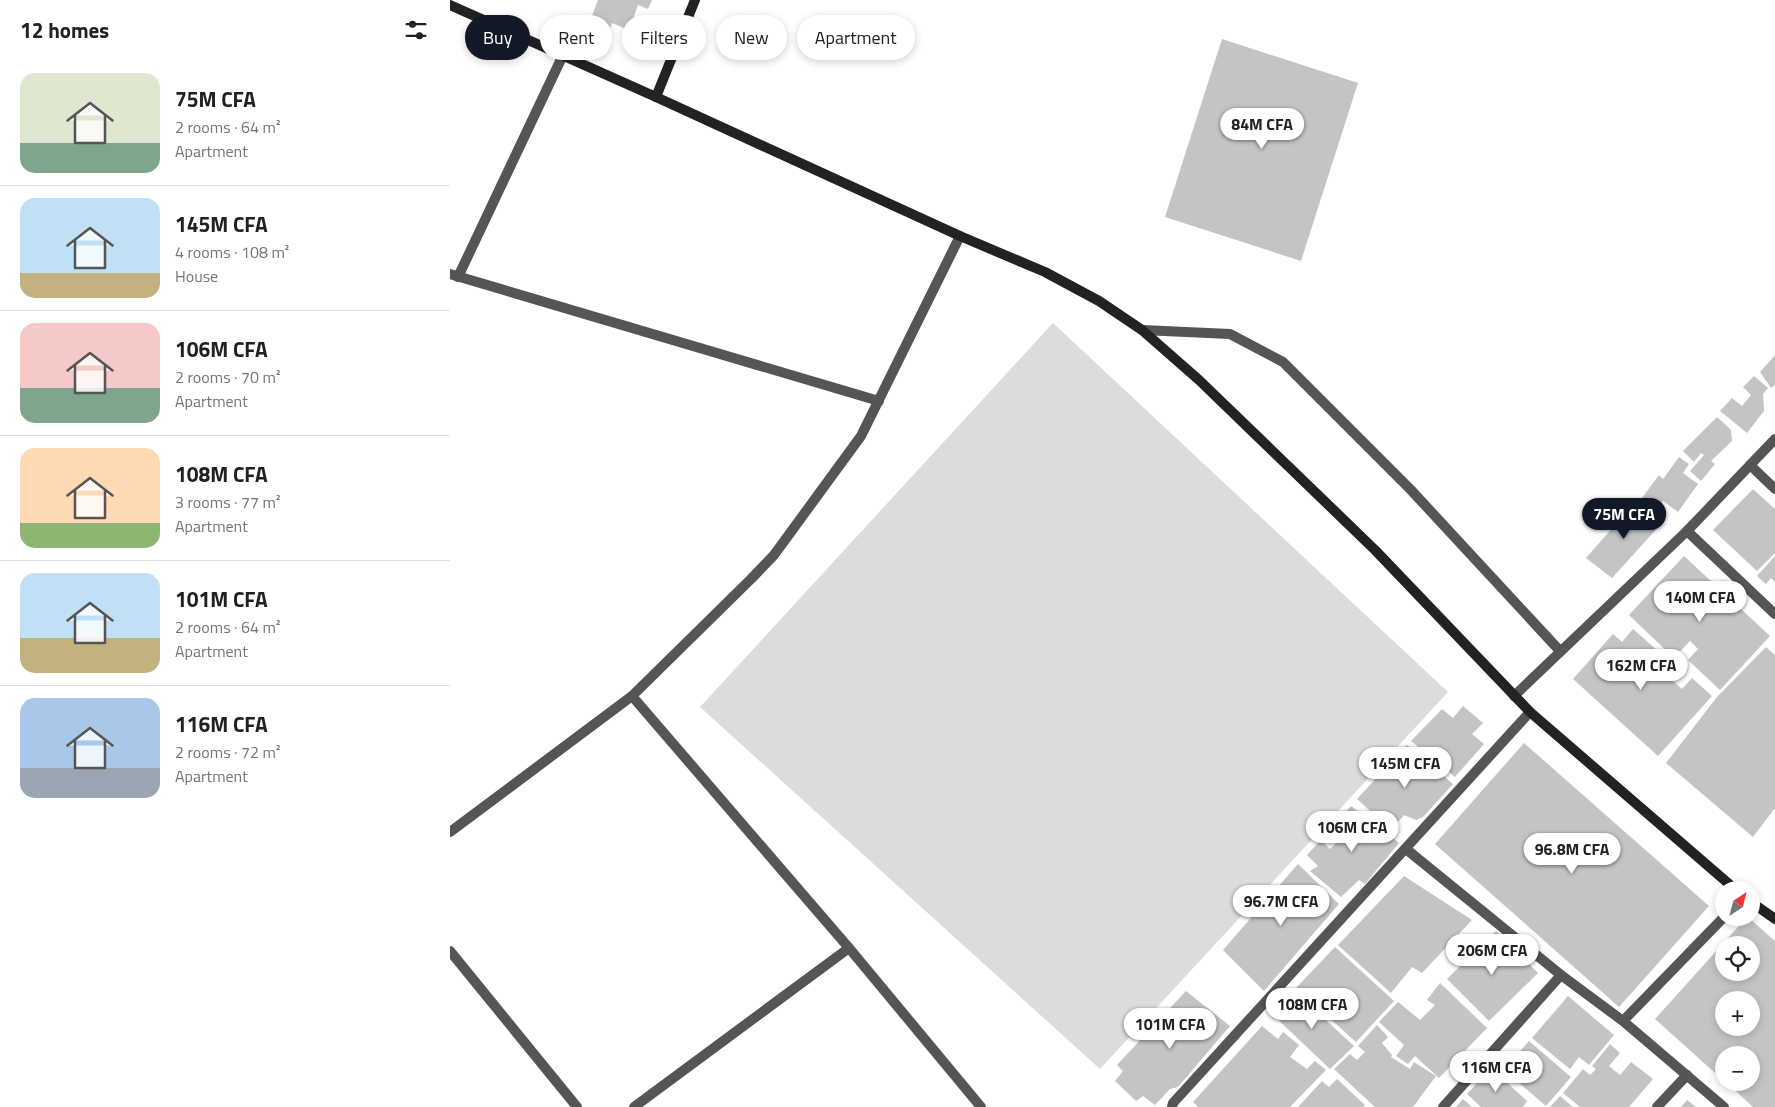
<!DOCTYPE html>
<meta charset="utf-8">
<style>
body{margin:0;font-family:"Titillium Web",sans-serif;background:#f2f2f2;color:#202124;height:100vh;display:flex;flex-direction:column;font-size:19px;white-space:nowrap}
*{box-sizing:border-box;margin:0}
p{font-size:16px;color:#757577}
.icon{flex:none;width:28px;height:28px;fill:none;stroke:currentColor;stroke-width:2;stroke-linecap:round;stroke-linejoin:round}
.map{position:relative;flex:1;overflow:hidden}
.side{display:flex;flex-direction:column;background:#fff;width:450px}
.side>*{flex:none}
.banner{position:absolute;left:15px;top:15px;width:475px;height:45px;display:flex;gap:10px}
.needle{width:32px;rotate:36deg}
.buttons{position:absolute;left:1265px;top:881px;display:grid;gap:10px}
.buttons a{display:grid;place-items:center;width:45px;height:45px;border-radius:50%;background:#fff;box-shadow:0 2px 8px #0003;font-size:25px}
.price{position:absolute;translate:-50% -42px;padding:0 11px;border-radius:18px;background:#fff;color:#222;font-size:16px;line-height:32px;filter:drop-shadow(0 1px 2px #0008)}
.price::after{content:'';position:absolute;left:50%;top:30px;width:15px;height:11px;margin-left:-8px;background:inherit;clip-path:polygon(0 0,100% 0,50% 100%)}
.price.active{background:#111827;color:#fff}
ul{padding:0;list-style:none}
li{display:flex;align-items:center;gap:15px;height:125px;padding:0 20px}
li+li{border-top:1px solid #e0e0e0}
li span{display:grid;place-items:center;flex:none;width:140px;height:100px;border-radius:15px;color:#555}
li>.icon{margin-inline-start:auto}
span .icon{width:60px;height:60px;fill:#fffc;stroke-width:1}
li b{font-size:21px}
h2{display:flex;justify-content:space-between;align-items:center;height:60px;padding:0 20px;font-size:21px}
.chip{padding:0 18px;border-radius:22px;background:#fff;box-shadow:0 2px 8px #0003;font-size:18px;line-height:45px}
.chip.active{background:#111827;color:#fff}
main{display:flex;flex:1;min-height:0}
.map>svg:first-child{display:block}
.green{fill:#dcdcdc}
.building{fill:#c4c4c4;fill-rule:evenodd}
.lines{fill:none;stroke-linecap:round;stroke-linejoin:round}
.service{stroke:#555;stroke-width:10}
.minor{stroke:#555;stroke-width:10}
.secondary{stroke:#222;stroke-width:10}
</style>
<main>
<section class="side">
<h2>12 homes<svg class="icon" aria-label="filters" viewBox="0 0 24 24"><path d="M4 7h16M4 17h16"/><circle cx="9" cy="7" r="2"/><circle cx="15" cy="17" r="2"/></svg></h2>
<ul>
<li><span style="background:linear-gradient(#dfe7d0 70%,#7fa58c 0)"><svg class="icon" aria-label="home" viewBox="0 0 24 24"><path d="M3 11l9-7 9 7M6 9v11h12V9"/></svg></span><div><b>75M CFA</b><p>2 rooms · 64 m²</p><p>Apartment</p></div></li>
<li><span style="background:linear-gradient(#bfe0f5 75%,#c2b280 0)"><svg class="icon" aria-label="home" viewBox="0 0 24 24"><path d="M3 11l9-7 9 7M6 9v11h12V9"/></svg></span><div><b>145M CFA</b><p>4 rooms · 108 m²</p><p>House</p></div></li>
<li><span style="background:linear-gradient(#f6c9c9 65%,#7fa58c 0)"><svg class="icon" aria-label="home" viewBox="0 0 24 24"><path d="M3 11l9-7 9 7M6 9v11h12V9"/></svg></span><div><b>106M CFA</b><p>2 rooms · 70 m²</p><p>Apartment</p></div></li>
<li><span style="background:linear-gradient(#ffd9b3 75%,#8fb573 0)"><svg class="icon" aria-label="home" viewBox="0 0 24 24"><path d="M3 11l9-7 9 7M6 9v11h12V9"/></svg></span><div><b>108M CFA</b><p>3 rooms · 77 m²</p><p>Apartment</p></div></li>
<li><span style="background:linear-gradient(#bfe0f5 65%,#c2b280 0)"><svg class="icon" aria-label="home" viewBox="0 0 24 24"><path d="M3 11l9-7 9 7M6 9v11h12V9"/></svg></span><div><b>101M CFA</b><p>2 rooms · 64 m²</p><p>Apartment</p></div></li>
<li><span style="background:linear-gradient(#a9c7e8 70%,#9aa5b1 0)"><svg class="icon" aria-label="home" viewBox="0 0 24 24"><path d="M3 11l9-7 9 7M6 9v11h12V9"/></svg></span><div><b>116M CFA</b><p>2 rooms · 72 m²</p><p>Apartment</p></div></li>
</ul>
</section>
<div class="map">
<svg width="1325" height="1107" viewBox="0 0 1325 1107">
<rect width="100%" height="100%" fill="#fff"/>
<path class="green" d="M603,323L998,692L650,1069L250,707Z"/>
<g class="building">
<path d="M148,0H202L198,9L188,5L179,30L162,23L155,42L135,34Z"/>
<path d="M772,39L908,83L851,261L715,217Z"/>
<path d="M1325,355V385L1321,388L1310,372Z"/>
<path d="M1304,376L1318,388L1313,394L1314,411L1297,433L1270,411L1282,398L1292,406L1301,395L1293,387Z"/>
<path d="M1267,417L1281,430L1282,441L1261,461L1265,464L1251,481L1240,471L1254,455L1251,453L1244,462L1233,451Z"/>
<path d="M1229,457L1239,464L1233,473L1248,484L1228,512L1213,501L1207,509L1192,498L1209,475L1213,479Z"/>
<path d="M1303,489L1325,509V553L1307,571L1263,530Z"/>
<path d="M1187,500L1212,523L1162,578L1136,558Z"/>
<path d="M1234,556L1320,636L1270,690L1238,660L1248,649L1240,641L1224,658L1179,615Z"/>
<path d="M1325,556V582L1321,578L1316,584L1307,576Z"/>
<path d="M1183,629L1218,660L1210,669L1232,689L1242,678L1262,696L1208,756L1123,679L1163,634L1172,642Z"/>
<path d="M1316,647L1325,655V808L1303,837L1216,763L1267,697Z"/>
<path d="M1013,706L1033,723L1022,734L1034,744L1005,777L961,741L992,709L1003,718Z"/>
<path d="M1074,743L1259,906L1169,1007L985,844Z"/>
<path d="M957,745L1003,784L973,817L966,820L954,815L941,830L907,799Z"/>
<path d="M901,806L949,843L915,884L909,880L891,897L860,871L868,866L857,855L871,840L880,849L890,839L880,829Z"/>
<path d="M848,864L889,904L814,991L773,950Z"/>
<path d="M954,876L1022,920L972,973L962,967L941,993L888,945Z"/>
<path d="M1296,918H1299L1325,941V1107H1303L1276,1082H1301V1055H1274V1081L1205,1019ZM1274,945H1301V972H1274ZM1274,1000H1301V1028H1274Z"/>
<path d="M1046,931L1088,973L1039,1021L997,979Z"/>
<path d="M885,947L944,1001L906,1042L846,988Z"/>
<path d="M990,983L1037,1028L989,1078L965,1056L958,1064L946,1056L954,1045L929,1022L948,1002L970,1020L985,1005L977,1000Z"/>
<path d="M843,990L904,1046L880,1069L821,1013Z"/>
<path d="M736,991L780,1026L728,1087L720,1089L705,1105L693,1096L686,1101L665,1081L673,1071L667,1065Z"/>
<path d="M1118,996L1164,1035L1139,1065L1129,1057L1120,1069L1082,1038Z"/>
<path d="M927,1025L938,1037L932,1043L942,1055L941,1057L960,1069L964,1062L986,1076L963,1107H925L884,1069L900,1054L907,1060L915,1052L908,1046Z"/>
<path d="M812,1026L828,1039L833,1032L849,1045L840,1057L857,1069L865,1061L876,1070L840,1107H748L743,1102Z"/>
<path d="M1079,1041L1121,1077L1096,1106L1054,1070Z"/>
<path d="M1160,1044L1170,1053L1159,1066L1170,1075L1181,1062L1203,1079L1179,1107H1130L1113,1093L1133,1069L1140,1075L1146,1069L1142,1066Z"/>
<path d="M1041,1068L1077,1101L1073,1107H1031L1017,1094Z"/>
<path d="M887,1079L915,1105L913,1107H848L872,1081L879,1087Z"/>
<path d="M1110,1096L1123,1107H1100Z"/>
<path d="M1013,1099L1022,1107H1006Z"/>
<path d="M1237,1100L1246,1107H1231Z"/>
</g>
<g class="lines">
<path class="service" d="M692,330L780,334L833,362L961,490L1110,651"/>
<g class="minor">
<path d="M0,274L429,401"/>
<path d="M8,277L113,55"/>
<path d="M1300,465L1325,489"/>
<path d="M1237,531L1325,614"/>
<path d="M182,696L399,948L531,1107"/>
<path d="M1064,696L1237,531L1325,439"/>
<path d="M0,832L182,696L301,579L324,555L411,436L510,236"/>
<path d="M956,849L1111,975L1173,1021L1274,1107"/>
<path d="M0,951L127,1107"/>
<path d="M1173,1021L1274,917"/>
<path d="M184,1107L399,948"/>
<path d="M722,1107L723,1103L1080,712"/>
<path d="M993,1107L1111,975"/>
<path d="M1207,1107L1237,1075"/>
</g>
<g class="secondary">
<path d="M0,5L206,97L510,236L595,272L649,301L692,330L749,380L925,550L1080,712L1286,890"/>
<path d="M206,97L245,0"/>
<path d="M1301,902L1325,919"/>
</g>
</g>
</svg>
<div class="buttons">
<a><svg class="needle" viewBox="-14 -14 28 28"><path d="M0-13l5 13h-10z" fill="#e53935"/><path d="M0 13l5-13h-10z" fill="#757577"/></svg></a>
<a><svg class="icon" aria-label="locate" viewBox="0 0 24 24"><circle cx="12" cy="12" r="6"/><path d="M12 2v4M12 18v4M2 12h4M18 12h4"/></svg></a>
<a>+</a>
<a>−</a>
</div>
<b class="price" style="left:812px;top:150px">84M CFA</b>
<b class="price active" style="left:1174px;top:540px">75M CFA</b>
<b class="price" style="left:1250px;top:623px">140M CFA</b>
<b class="price" style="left:1191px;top:691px">162M CFA</b>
<b class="price" style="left:955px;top:789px">145M CFA</b>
<b class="price" style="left:902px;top:853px">106M CFA</b>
<b class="price" style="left:1122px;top:875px">96.8M CFA</b>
<b class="price" style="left:831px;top:927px">96.7M CFA</b>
<b class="price" style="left:1042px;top:976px">206M CFA</b>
<b class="price" style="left:862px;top:1030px">108M CFA</b>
<b class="price" style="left:720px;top:1050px">101M CFA</b>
<b class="price" style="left:1046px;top:1093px">116M CFA</b>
<div class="banner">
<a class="chip active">Buy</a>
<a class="chip">Rent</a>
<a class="chip">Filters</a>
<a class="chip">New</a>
<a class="chip">Apartment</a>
</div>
</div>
</main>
